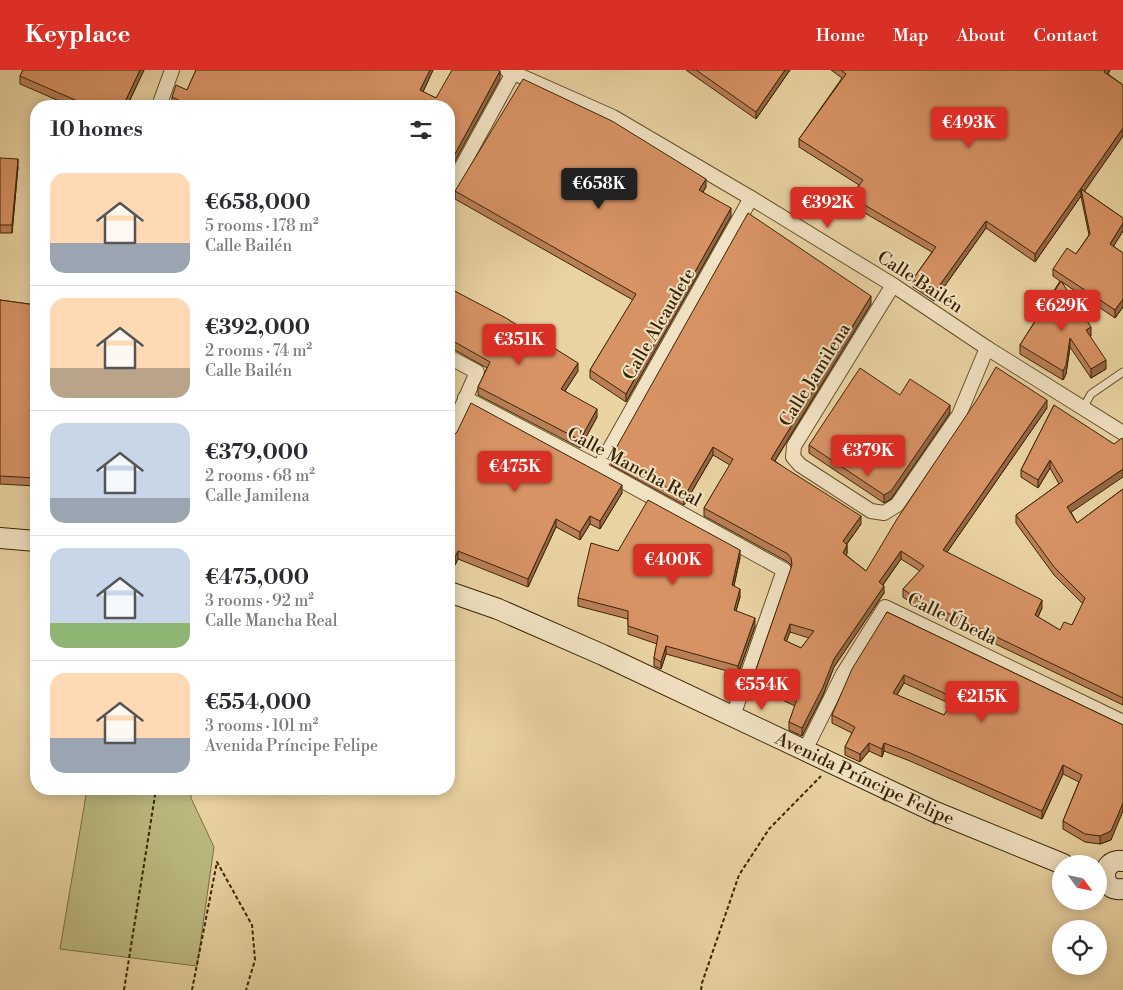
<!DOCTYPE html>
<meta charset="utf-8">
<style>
body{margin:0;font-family:"Libre Bodoni",serif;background:#f7f7f7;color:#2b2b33;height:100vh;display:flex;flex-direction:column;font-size:19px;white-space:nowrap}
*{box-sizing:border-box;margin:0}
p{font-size:16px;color:#7c7c81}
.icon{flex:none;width:28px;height:28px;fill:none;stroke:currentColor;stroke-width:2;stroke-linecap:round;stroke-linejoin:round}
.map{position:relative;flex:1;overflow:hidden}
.panel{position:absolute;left:30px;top:30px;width:425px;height:695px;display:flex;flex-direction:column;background:#fff;border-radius:20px;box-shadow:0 2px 12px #0003}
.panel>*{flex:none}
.needle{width:32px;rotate:123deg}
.tools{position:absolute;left:1052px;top:785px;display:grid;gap:10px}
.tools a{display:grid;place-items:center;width:55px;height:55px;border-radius:50%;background:#fff;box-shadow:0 2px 12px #0003;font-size:25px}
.price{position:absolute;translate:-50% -42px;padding:0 11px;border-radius:5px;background:#d93025;color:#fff;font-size:16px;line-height:32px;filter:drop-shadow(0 1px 2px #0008)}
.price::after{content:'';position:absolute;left:50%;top:30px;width:15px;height:11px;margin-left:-8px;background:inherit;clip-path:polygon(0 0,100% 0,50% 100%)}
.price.current{background:#222;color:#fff}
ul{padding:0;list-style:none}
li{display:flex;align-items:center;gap:15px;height:125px;padding:0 20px}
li+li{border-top:1px solid #e1e1e2}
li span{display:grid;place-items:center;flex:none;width:140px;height:100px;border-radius:15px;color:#555}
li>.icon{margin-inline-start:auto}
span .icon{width:60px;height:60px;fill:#fffc;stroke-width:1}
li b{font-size:21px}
h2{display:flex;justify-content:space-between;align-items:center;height:60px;padding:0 20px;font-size:21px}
header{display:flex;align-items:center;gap:30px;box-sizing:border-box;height:70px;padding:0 25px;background:#d93025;color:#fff}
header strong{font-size:24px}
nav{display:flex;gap:28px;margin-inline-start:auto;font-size:18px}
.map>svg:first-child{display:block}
.green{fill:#bcbb81;stroke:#7b7042}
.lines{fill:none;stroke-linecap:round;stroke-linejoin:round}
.lane-casing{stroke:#66502b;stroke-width:9}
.street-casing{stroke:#66502b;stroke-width:16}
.secondary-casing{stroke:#3a2503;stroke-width:22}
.path{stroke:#3a2503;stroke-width:2;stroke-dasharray:4 2.5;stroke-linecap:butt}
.lane{stroke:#f1e2c3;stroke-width:7}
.street{stroke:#f1e2c3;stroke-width:14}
.secondary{stroke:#f1e2c3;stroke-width:20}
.wall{fill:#ba7e57;stroke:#3a2503;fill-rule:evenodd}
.shaded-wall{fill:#976747;stroke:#3a2503}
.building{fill:#d89365;stroke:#3a2503;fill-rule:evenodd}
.labels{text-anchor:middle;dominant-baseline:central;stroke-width:4;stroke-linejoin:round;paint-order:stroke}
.street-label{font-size:18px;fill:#3a2503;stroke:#f1e2c3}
</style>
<header>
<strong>Keyplace</strong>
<nav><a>Home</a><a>Map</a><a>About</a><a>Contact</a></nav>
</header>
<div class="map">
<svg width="1123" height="920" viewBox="0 0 1123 920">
<rect width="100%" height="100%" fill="#ead3a3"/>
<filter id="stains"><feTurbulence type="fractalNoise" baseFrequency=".004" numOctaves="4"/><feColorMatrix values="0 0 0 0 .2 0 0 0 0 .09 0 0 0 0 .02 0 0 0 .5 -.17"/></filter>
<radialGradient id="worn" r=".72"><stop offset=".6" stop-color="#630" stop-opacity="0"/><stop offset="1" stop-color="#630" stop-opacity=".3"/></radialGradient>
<path class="green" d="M87,719H191V728L214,777L197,896L60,879Z"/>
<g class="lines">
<defs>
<path id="lane" d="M1083,338L1091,324L1123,302"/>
<g id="street">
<path d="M507,0L613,47L751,128L893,215L987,278L1123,363"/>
<path d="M159,36L172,0"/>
<path d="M449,120L513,3"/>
<path d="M893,215L794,376L793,387L800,395L871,441L884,443L897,435L959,345L987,278"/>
<path d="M449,287L477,302L449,366"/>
<path d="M465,328L599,398L784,500L733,646"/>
<path d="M599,398L751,128"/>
<path d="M805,680L843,604L885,537L1123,652"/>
</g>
<g id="secondary">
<path d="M0,468L36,471"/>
<path id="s1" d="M449,522L498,539L603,585L933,741L1063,794"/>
<path d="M1123,791C1099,788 1099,823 1123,819"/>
</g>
</defs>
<use href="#lane" class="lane-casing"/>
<use href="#street" class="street-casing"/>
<use href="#secondary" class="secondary-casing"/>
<g class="path">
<path d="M124,920L156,719"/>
<path d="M192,920L217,792L252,855L255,890L246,920"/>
<path d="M701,920L702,913L739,805L769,759L821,706"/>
</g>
<use href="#lane" class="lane"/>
<use href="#street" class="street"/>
<use href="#secondary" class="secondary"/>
</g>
<g class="wall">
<path d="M23,0H144L127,36H71L20,14V6Z"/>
<path d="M196,0H433L423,22L436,28L500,9L449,36H174L172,35V27L187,20Z"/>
<path d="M686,0H790L756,49Z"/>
<path d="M831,0H1110L1108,4L1123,15V66L1084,121L1123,148V161L1113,176L1123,183V237L1115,248L1062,212L1091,266H1090L1106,299L1091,308L1070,277L1066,304L1063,310L1020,284V275L1060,211L1053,206V199L1076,184L1089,165L1081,126L1035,192L986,158L934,231L913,217V209L932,182L851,135V127L859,115L799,77V69L842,8Z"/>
<path d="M0,88L18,97L12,163H0Z"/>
<path d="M706,117L703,122L731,146L626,332L590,308V300L633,230L455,129V121Z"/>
<path d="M449,218L578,301L565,321L597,347L580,378L478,325V317L487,298L453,279H449Z"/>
<path d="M0,230L36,235V416L0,414Z"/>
<path d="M871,234L775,391L861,454L847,474V483L846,485L866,501L1047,338L947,482L1042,538L1038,547L1060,560L1072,555L1083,534L1054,505L1016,453V445L1059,414L1050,398L1038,418L1021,407V400L1054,335L1071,442L1077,453L1123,419V635L914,535L903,527V519L920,501L901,489L883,515L884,523L834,597L823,625L802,666L789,660V652L795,636L774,626V624L753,616V608L792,497L791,495L788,492L704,446V438L730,395L713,385L684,435L611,395V387ZM790,562L809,568L801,578L786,571Z"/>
<path d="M900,325L950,343L891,429L884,433L809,383V375Z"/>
<path d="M449,367L622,423L600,459L590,454L580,470L556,457L528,517L458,489L455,495L449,493Z"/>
<path d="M618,481L740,488L734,516L740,527L736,541L755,556L738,604L666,584L661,599L654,596V588L657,574L628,564V549L578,536V528Z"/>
<path d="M887,542L1123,655L1111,770L1100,774L1085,772L1063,759V751L1079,712L1063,704L1042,749L910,691L884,681L882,687L869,681L860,692L845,685V677L852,663L832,653V645ZM904,613L951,634L944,645L897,625Z"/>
</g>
<g class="shaded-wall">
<path d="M140,0H144L127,36H123Z"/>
<path d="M430,0H433L420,28V20Z"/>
<path d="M785,0H790L756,49V42Z"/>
<path d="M1105,0H1110L1104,9V2Z"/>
<path d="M500,1V9L449,102V95Z"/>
<path d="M1123,58V66L1082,125L1081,119V126L1035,192V184Z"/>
<path d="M18,89V97L12,163V155Z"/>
<path d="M706,109V117L699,128V120Z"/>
<path d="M731,138V146L626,332V324Z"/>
<path d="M986,151V158L934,231V223Z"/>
<path d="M1123,153V161L1110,182V174Z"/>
<path d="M871,226V234L771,397V389Z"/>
<path d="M1123,229V237L1115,248V240Z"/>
<path d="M1091,257V266L1086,269V260Z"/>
<path d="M1070,268V277L1066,304L1063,310V301Z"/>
<path d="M1106,290V299L1091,308V299Z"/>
<path d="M578,293V301L561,327V319Z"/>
<path d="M1047,330V338L943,488V480Z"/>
<path d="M950,335V343L891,429L884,433V425Z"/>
<path d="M597,339V347L580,378V370Z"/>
<path d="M713,377V385L684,435V427Z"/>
<path d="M1050,390V398L1038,418V410Z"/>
<path d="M1123,399V407L1067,445V437Z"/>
<path d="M622,415V423L600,459V451Z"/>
<path d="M590,446V454L580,470V462Z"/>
<path d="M861,446V454L843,479V471Z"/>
<path d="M556,449V457L528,517V509Z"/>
<path d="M847,475V483L843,491V483Z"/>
<path d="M740,480V488L732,523V515Z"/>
<path d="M458,481V489L455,495V487Z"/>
<path d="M901,481V489L879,520V512Z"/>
<path d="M884,516V523L834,597L823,625L802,666V658L834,589Z"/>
<path d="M740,519V527L734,548V540Z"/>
<path d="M1042,530V538L1035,553V545Z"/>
<path d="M755,548V556L738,604V596Z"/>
<path d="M790,554V562L784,578V570Z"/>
<path d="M666,576V584L661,599V592Z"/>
<path d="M904,605V613L893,631V623Z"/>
<path d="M869,673V681L860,692V684Z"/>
<path d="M884,673V681L882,687V679Z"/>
<path d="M1063,695V704L1042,749V741Z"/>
<path d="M1123,733V741L1111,770L1100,774V766Z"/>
</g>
<g class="building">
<path d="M23,0H140L123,36H89L20,6Z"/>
<path d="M196,0H430L420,20L436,28L452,0H498L500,1L449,95V36H191L172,27L176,15L187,20Z"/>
<path d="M696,0H785L756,42Z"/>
<path d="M841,0H1105L1104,2L1123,15V58L1035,184L986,151L934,223L913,209L936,177L851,127L863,110L799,69L846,4Z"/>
<path d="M523,9L612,51L706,109L699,120L731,138L626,324L590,300L636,224L455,121Z"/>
<path d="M0,88L18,89L12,155H0Z"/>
<path d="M1081,119L1123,148V153L1110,174L1123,183V229L1115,240L1053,199L1067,178L1076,184L1090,164Z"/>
<path d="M748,143L871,226L771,389L861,446L843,471L847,475L843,483L866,501L897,449L978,328L996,297L1047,330L943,480L1042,530L1035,545L1060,560L1064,552L1072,555L1085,528L1054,497L1016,445L1063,411L1050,390L1038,410L1021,400L1054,335L1114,374L1122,368L1123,369V399L1067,437L1077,453L1123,419V628L914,527L903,519L924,496L901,481L879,512L884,516L834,589L823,617L802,658L789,652L797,629L774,619L775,616L753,608L792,495L791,488L788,484L704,438L733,389L713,377L684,427L611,387ZM790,554L814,561L801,578L784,570Z"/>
<path d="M1061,211L1091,257L1086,260L1106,290L1091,299L1070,268L1066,295L1063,301L1020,275Z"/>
<path d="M449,218L506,248L578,293L561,319L597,339L580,370L478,317L490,292L453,271H449Z"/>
<path d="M0,230L36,235V408L0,406Z"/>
<path d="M860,298L900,325L910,309L950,335L891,421L884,425L809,375Z"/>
<path d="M471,333L622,415L600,451L590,446L580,462L556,449L528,509L458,481L455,487L449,485V367L454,365L457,362Z"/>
<path d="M648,430L740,480L732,515L740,519L734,540L755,548L738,596L666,576L661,592L654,588L658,566L628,556V541L578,528L591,473L618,481Z"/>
<path d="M887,542L1123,655V733L1111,761L1100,766L1085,764L1063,751L1082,705L1063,695L1042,741L910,683L884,673L882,679L869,673L860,684L845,677L855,657L832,645L852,599ZM904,605L955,628L944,645L893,623Z"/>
</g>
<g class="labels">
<g class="street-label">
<text transform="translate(920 212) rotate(33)">Calle Bailén</text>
<text transform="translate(659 254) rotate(-60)">Calle Alcaudete</text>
<text transform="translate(815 305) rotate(-58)">Calle Jamilena</text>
<text transform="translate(634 397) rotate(28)">Calle Mancha Real</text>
<text transform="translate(952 549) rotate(26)">Calle Úbeda</text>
<text stroke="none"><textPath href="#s1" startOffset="456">Avenida Príncipe Felipe</textPath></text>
</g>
</g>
<rect width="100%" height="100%" filter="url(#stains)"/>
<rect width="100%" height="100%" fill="url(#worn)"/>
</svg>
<div class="tools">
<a><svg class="needle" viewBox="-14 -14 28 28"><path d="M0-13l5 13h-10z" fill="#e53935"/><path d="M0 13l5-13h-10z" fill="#7c7c81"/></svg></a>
<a><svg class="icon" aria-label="locate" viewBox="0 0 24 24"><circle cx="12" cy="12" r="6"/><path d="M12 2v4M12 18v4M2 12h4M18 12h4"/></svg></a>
</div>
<b class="price" style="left:969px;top:79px">€493K</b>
<b class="price current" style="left:599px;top:140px">€658K</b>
<b class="price" style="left:828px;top:159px">€392K</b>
<b class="price" style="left:1062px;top:262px">€629K</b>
<b class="price" style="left:519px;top:296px">€351K</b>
<b class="price" style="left:868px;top:407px">€379K</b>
<b class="price" style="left:515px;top:423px">€475K</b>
<b class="price" style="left:673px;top:516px">€400K</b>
<b class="price" style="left:762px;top:641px">€554K</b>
<b class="price" style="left:982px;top:653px">€215K</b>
<section class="panel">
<h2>10 homes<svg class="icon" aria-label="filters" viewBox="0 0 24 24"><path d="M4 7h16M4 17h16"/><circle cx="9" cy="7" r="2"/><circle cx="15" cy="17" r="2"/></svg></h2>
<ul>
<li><span style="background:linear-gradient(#ffd9b3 70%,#9aa5b1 0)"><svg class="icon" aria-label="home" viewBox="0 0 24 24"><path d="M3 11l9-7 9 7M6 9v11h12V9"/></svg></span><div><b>€658,000</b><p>5 rooms · 178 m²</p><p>Calle Bailén</p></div></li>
<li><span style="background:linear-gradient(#ffd9b3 70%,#b9a48a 0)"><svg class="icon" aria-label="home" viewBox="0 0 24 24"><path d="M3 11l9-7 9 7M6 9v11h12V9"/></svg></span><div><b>€392,000</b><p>2 rooms · 74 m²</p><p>Calle Bailén</p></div></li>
<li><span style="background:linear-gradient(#c9d6e8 75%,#9aa5b1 0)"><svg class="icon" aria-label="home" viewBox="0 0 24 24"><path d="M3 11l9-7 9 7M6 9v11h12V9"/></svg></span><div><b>€379,000</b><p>2 rooms · 68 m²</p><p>Calle Jamilena</p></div></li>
<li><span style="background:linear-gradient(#c9d6e8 75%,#8fb573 0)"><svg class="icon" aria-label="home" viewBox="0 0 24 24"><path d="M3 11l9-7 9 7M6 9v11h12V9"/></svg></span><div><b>€475,000</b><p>3 rooms · 92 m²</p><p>Calle Mancha Real</p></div></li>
<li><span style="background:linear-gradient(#ffd9b3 65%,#9aa5b1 0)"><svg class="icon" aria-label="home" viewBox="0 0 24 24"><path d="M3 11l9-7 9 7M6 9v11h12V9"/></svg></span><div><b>€554,000</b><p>3 rooms · 101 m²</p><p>Avenida Príncipe Felipe</p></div></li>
</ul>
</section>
</div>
